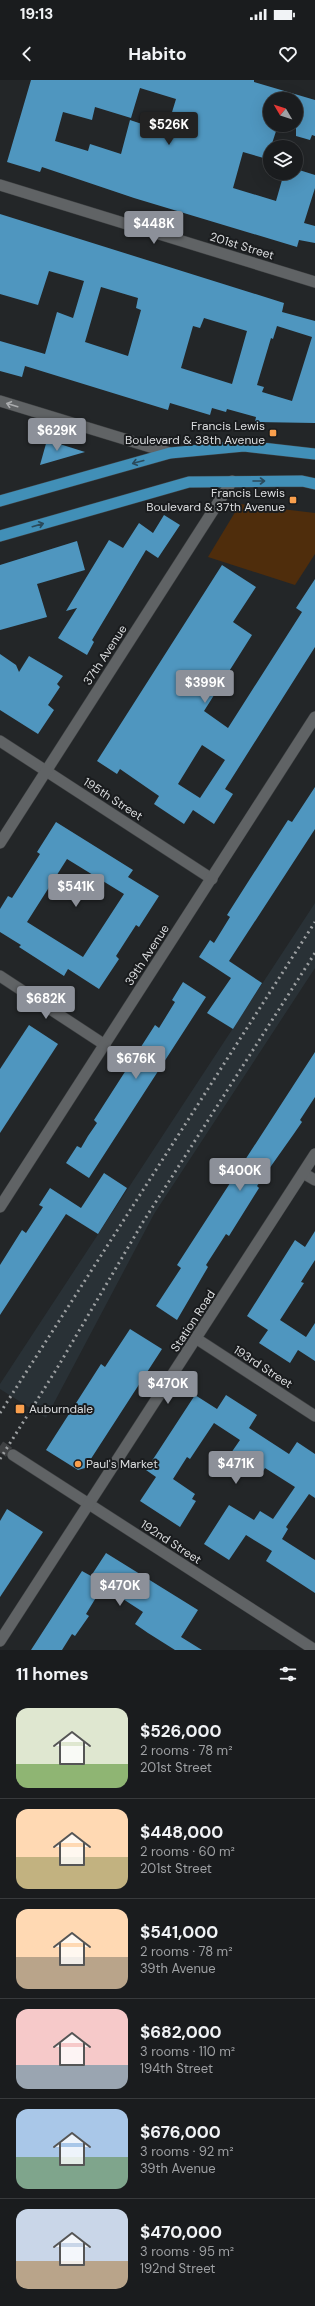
<!DOCTYPE html>
<meta charset="utf-8">
<style>
body{margin:0;font-family:"DM Sans",sans-serif;background:#27292b;color:#f1f3f6;height:100vh;display:flex;flex-direction:column;font-size:15px;white-space:nowrap}
*{box-sizing:border-box;margin:0}
p{font-size:13px;color:#9fa1a4}
.icon{flex:none;width:22px;height:22px;fill:none;stroke:currentColor;stroke-width:2;stroke-linecap:round;stroke-linejoin:round}
.map{position:relative;height:1570px;overflow:hidden}
.sheet{display:flex;flex-direction:column;background:#1a1c1e;flex:1}
.sheet>*{flex:none}
.needle{width:26px;rotate:309deg}
.buttons{position:absolute;left:263px;top:12px;display:grid;gap:8px}
.buttons a{display:grid;place-items:center;width:40px;height:40px;border-radius:50%;background:#1a1c1e;box-shadow:0 4px 16px #0002,0 0 0 1px #383a3c;font-size:20px}
.price{position:absolute;translate:-50% -34px;padding:0 9px;border-radius:4px;background:#8c9099;color:#fff;font-size:13px;line-height:26px;filter:drop-shadow(0 1px 2px #0008)}
.price::after{content:'';position:absolute;left:50%;top:24px;width:12px;height:9px;margin-left:-6px;background:inherit;clip-path:polygon(0 0,100% 0,50% 100%)}
.price.active{background:#222;color:#fff}
ul{padding:0;list-style:none}
li{display:flex;align-items:center;gap:12px;height:100px;padding:0 16px}
li+li{border-top:1px solid #383a3c}
li span{display:grid;place-items:center;flex:none;width:112px;height:80px;border-radius:12px;color:#555}
li>.icon{margin-inline-start:auto}
span .icon{width:48px;height:48px;fill:#fffc;stroke-width:1}
li b{font-size:17px}
h2{display:flex;justify-content:space-between;align-items:center;height:48px;padding:0 16px;font-size:17px}
.status{display:flex;justify-content:space-between;align-items:center;height:28px;padding:0 20px;background:#1a1c1e;direction:ltr}
.status svg{height:11px;fill:currentColor}
header{display:flex;justify-content:space-between;align-items:center;height:52px;padding:0 16px;background:#1a1c1e;font-size:18px;font-weight:700}
.map>svg:first-child{display:block}
.built{fill:#293136}
.green{fill:#4f2d0c}
.building{fill:#4f96bf;fill-rule:evenodd}
.lines{fill:none;stroke-linecap:round;stroke-linejoin:round}
.minor-tunnel{stroke:#3f4143;stroke-width:11;stroke-dasharray:11 5.5;stroke-linecap:butt}
.minor-casing{stroke:#3e4042;stroke-width:12}
.primary-casing{stroke:#3e4042;stroke-width:12}
.minor{stroke:#606365;stroke-width:11}
.primary{stroke:#418fb7;stroke-width:11}
.rail{stroke:#9c9fa1;stroke-width:3;stroke-dasharray:2 4;stroke-linecap:butt}
.oneway{stroke:#aaacae}
.oneway2{stroke:#2a4a5b}
.poi-dot{fill:#f99f4d;stroke:#1a1c1e;stroke-width:1.5}
.labels{text-anchor:middle;dominant-baseline:central;stroke-width:4;stroke-linejoin:round;paint-order:stroke}
.street-label{font-size:12px;fill:#dbdddf;stroke:#1a1c1e}
.poi-label{font-size:12px;fill:#dbdddf;stroke:#1a1c1e;text-anchor:end}
</style>
<div class="status"><b>19:13</b><svg viewBox="0 0 49 12"><path d="M0 12V9h3v3zM5 12V6h3v6zM10 12V3h3v9zM15 12V0h3v12zM26 1h20v11H26zM47 4h2v5h-2z"/></svg></div>
<header><svg class="icon" aria-label="back" viewBox="0 0 24 24"><path d="M15 5l-7 7 7 7"/></svg>Habito<svg class="icon" aria-label="heart" viewBox="0 0 24 24"><path d="M12 20l-8-8c-3-5 5-10 8-4 3-6 11-1 8 4z"/></svg></header>
<div class="map">
<svg width="315" height="1570" viewBox="0 0 315 1570">
<rect width="100%" height="100%" fill="#232628"/>
<path class="built" d="M315,823V888L154,1134L46,1338L0,1309V1304Z"/>
<path class="green" d="M240,424L315,433V474L295,505L208,477Z"/>
<g class="building">
<path d="M31,0H254V2L315,20V56L312,55L310,60L296,56V19H270V45H278L267,79L243,72L233,108L276,121L284,93H296V89L315,95V108L304,143L315,146V163L299,160L297,167L134,118L42,87L40,92L7,82ZM140,8L176,19L166,52L130,40L121,74L90,64L88,71L55,61L63,32L92,40L95,27L131,38Z"/>
<path d="M0,134L284,223L282,232L315,241V343L255,342L256,337L227,329L226,332L212,328L210,335L170,323L168,330L25,286L22,297L0,291V261L45,274L57,232L73,238L84,201L49,191L38,225L0,214ZM101,207L138,218L136,228L141,230L128,276L85,262ZM204,238L247,251L232,304L181,288L193,246L200,248ZM277,246L312,257L292,321L262,312L264,307L257,305L271,258L273,259Z"/>
<path d="M47,360L85,372L40,385Z"/>
<path d="M164,435L180,445L158,478L146,470L92,560L94,562L87,575L58,558L77,528L66,531L109,460L123,468L139,443L153,453Z"/>
<path d="M77,461L85,490L37,504L47,537L0,550V485Z"/>
<path d="M222,485L256,507L233,542L252,555L204,631L228,648L302,532L296,528L315,499V567L225,709L233,714L214,744L193,730L184,744L154,724L159,716L120,689L117,694L97,681ZM202,665L225,680L200,718L178,704Z"/>
<path d="M0,574L16,585L19,592L29,576L63,596L57,604L60,607L48,625L54,630L38,654L0,630Z"/>
<path d="M315,707V749L229,881L262,903L233,949L207,933L231,898L199,877L210,860L214,863L230,837L227,835L248,802L288,740L292,742Z"/>
<path d="M56,742L133,790L128,797L159,816L139,847L136,845L125,862L116,876L119,879L99,909L68,889L64,896L19,867L21,865L0,852V829L8,816L12,818L40,774L37,772ZM67,779L124,814L83,877L27,842Z"/>
<path d="M183,902L206,917L89,1098L66,1083L77,1066L81,1068L88,1056L97,1043L94,1040L155,945L159,948L175,922L172,920Z"/>
<path d="M29,945L58,964L0,1053V989Z"/>
<path d="M315,972V1017L300,1040L302,1042L293,1055L257,1106L259,1108L229,1156L226,1154L206,1185L208,1187L177,1240L156,1226L181,1188L177,1185Z"/>
<path d="M104,1093L127,1108L98,1154L66,1134L0,1235V1185L22,1150L26,1153L43,1127L39,1125L50,1108L81,1128Z"/>
<path d="M315,1151V1180L301,1202L304,1203L280,1240L306,1257L315,1243V1281L298,1270L290,1283L259,1263L268,1250L247,1236L295,1160L305,1167Z"/>
<path d="M130,1249L162,1269L85,1388L78,1390L46,1370L101,1284L105,1287Z"/>
<path d="M195,1315L217,1329L226,1315L257,1335L249,1348L289,1374L297,1362L315,1374V1418L309,1414L286,1447L288,1449L282,1459L315,1480V1513L266,1481L272,1471L246,1455L229,1480L204,1464L229,1425L254,1440L260,1431L273,1439L295,1407L265,1388L262,1393L231,1373L240,1360L214,1343L190,1379L187,1377L173,1399L195,1414L192,1419L196,1421L180,1447L140,1421L156,1397L146,1390Z"/>
<path d="M7,1429L43,1452L0,1517V1441Z"/>
<path d="M106,1473L198,1530L181,1557L202,1570H175L148,1553L135,1544L143,1532L103,1506L86,1534L89,1536L75,1556L72,1554L62,1570H31L82,1491L91,1496Z"/>
</g>
<g class="lines">
<path class="minor-tunnel" d="M0,1366L13,1375"/>
<defs>
<g id="minor">
<path d="M0,105L315,202"/>
<path d="M0,321L170,373"/>
<path d="M0,661L212,799"/>
<path d="M0,763L232,401"/>
<path d="M0,896L105,965"/>
<path d="M303,1093L315,1100"/>
<path d="M0,1127L315,637"/>
<path d="M197,1259L315,1336"/>
<path d="M13,1375L315,1570"/>
<path d="M0,1561L315,1074"/>
</g>
<g id="primary">
<path d="M0,421L170,373L244,366L315,374"/>
<path d="M0,456L189,402L302,401L315,404"/>
</g>
</defs>
<use href="#minor" class="minor-casing"/>
<use href="#primary" class="primary-casing"/>
<use href="#minor" class="minor"/>
<use href="#primary" class="primary"/>
<g class="rail">
<path d="M0,1333L315,842"/>
<path d="M0,1379L56,1290L143,1142L315,873"/>
</g>
</g>
<defs><path id="oneway-shaft" d="M-6 0H5M1.5-3L5.5 0L1.5 3" fill="none" stroke-width="1.6" stroke-linecap="round" stroke-linejoin="round"/></defs>
<use class="oneway" href="#oneway-shaft" transform="translate(12 325) rotate(-163)"/>
<g class="oneway2">
<use href="#oneway-shaft" transform="translate(138 382) rotate(165)"/>
<use href="#oneway-shaft" transform="translate(259 401)"/>
<use href="#oneway-shaft" transform="translate(38 445) rotate(-16)"/>
</g>
<g class="poi-dot">
<rect x="269" y="349" width="8" height="8" rx="2"/>
<rect x="289" y="416" width="8" height="8" rx="2"/>
<rect x="15" y="1324" width="10" height="10" rx="2"/>
<circle cx="78" cy="1384" r="4"/>
</g>
<g class="labels">
<g class="street-label">
<text transform="translate(242 166) rotate(17)">201st Street</text>
<text transform="translate(105 575) rotate(-57)">37th Avenue</text>
<text transform="translate(113 719) rotate(33)">195th Street</text>
<text transform="translate(147 875) rotate(-57)">39th Avenue</text>
<text transform="translate(193 1241) rotate(-57)">Station Road</text>
<text transform="translate(263 1287) rotate(33)">193rd Street</text>
<text transform="translate(171 1462) rotate(33)">192nd Street</text>
</g>
<g class="poi-label">
<text x="265" y="346">Francis Lewis<tspan x="265" dy="14">Boulevard &amp; 38th Avenue</tspan></text>
<text x="285" y="413">Francis Lewis<tspan x="285" dy="14">Boulevard &amp; 37th Avenue</tspan></text>
<text x="29" y="1329" text-anchor="start">Auburndale</text>
<text x="86" y="1384" text-anchor="start">Paul's Market</text>
</g>
</g>
</svg>
<div class="buttons">
<a><svg class="needle" viewBox="-14 -14 28 28"><path d="M0-13l5 13h-10z" fill="#e53935"/><path d="M0 13l5-13h-10z" fill="#9fa1a4"/></svg></a>
<a><svg class="icon" aria-label="layers" viewBox="0 0 24 24"><path d="M12 4l9 5-9 5-9-5zM3 14l9 5 9-5"/></svg></a>
</div>
<b class="price active" style="left:169px;top:66px">$526K</b>
<b class="price" style="left:154px;top:165px">$448K</b>
<b class="price" style="left:57px;top:372px">$629K</b>
<b class="price" style="left:205px;top:624px">$399K</b>
<b class="price" style="left:76px;top:828px">$541K</b>
<b class="price" style="left:46px;top:940px">$682K</b>
<b class="price" style="left:136px;top:1000px">$676K</b>
<b class="price" style="left:240px;top:1112px">$400K</b>
<b class="price" style="left:168px;top:1325px">$470K</b>
<b class="price" style="left:236px;top:1405px">$471K</b>
<b class="price" style="left:120px;top:1527px">$470K</b>
</div>
<section class="sheet">
<h2>11 homes<svg class="icon" aria-label="filters" viewBox="0 0 24 24"><path d="M4 7h16M4 17h16"/><circle cx="9" cy="7" r="2"/><circle cx="15" cy="17" r="2"/></svg></h2>
<ul>
<li><span style="background:linear-gradient(#dfe7d0 70%,#8fb573 0)"><svg class="icon" aria-label="home" viewBox="0 0 24 24"><path d="M3 11l9-7 9 7M6 9v11h12V9"/></svg></span><div><b>$526,000</b><p>2 rooms · 78 m²</p><p>201st Street</p></div></li>
<li><span style="background:linear-gradient(#ffd9b3 60%,#c2b280 0)"><svg class="icon" aria-label="home" viewBox="0 0 24 24"><path d="M3 11l9-7 9 7M6 9v11h12V9"/></svg></span><div><b>$448,000</b><p>2 rooms · 60 m²</p><p>201st Street</p></div></li>
<li><span style="background:linear-gradient(#ffd9b3 60%,#b9a48a 0)"><svg class="icon" aria-label="home" viewBox="0 0 24 24"><path d="M3 11l9-7 9 7M6 9v11h12V9"/></svg></span><div><b>$541,000</b><p>2 rooms · 78 m²</p><p>39th Avenue</p></div></li>
<li><span style="background:linear-gradient(#f6c9c9 70%,#9aa5b1 0)"><svg class="icon" aria-label="home" viewBox="0 0 24 24"><path d="M3 11l9-7 9 7M6 9v11h12V9"/></svg></span><div><b>$682,000</b><p>3 rooms · 110 m²</p><p>194th Street</p></div></li>
<li><span style="background:linear-gradient(#a9c7e8 60%,#7fa58c 0)"><svg class="icon" aria-label="home" viewBox="0 0 24 24"><path d="M3 11l9-7 9 7M6 9v11h12V9"/></svg></span><div><b>$676,000</b><p>3 rooms · 92 m²</p><p>39th Avenue</p></div></li>
<li><span style="background:linear-gradient(#c9d6e8 65%,#b9a48a 0)"><svg class="icon" aria-label="home" viewBox="0 0 24 24"><path d="M3 11l9-7 9 7M6 9v11h12V9"/></svg></span><div><b>$470,000</b><p>3 rooms · 95 m²</p><p>192nd Street</p></div></li>
</ul>
</section>
